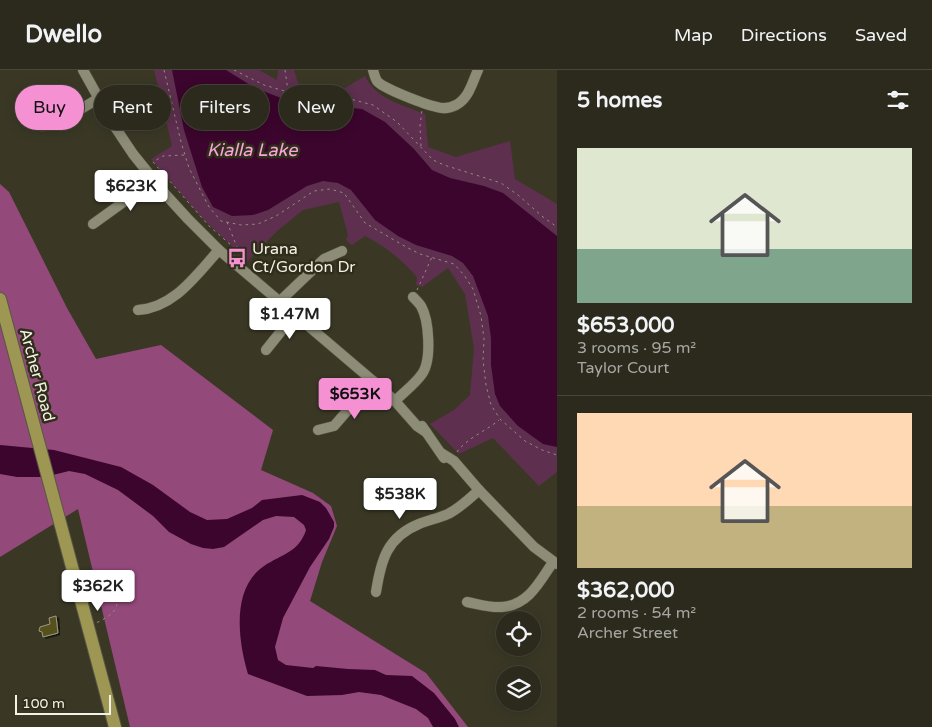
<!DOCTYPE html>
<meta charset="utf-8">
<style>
body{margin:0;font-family:"Varela Round",sans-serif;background:#383629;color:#f1f3f6;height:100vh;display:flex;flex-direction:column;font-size:19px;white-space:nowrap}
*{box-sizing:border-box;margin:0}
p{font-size:16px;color:#a6a7a3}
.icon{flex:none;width:28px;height:28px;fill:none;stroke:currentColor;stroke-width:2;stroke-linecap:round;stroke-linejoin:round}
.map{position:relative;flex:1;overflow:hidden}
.details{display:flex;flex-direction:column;background:#2c2a1c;width:375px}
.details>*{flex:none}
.guide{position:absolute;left:15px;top:15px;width:466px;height:45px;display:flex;gap:10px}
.fabs{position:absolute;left:496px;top:541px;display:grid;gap:10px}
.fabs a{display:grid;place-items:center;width:45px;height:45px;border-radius:50%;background:#2c2a1c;box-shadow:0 2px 12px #0003,0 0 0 1px #48463b;font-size:25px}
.scale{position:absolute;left:15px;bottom:12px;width:96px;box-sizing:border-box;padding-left:5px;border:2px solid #f3f2e6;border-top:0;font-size:14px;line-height:18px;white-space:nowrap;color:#f3f2e6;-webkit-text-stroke:4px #302e1b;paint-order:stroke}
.price{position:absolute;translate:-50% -42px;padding:0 11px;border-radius:5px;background:#fff;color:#222;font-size:16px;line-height:32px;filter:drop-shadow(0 1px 2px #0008)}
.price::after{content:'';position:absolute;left:50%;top:30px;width:15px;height:11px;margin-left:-8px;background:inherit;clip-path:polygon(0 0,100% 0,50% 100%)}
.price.current{background:#f591d2;color:#111}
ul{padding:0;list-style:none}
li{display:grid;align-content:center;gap:10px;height:265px;padding:0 20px}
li+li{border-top:1px solid #48463b}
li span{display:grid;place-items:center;height:155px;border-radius:0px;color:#555}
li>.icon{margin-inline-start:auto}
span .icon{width:90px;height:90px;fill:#fffc;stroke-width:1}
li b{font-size:21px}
h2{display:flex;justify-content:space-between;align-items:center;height:60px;padding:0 20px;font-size:21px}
.pill{padding:0 18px;border-radius:22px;background:#2c2a1c;box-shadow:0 2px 12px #0003,0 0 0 1px #48463b;font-size:18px;line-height:45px}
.pill.current{background:#f591d2;color:#111}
header{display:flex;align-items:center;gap:30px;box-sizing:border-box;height:70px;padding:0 25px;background:#2c2a1c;border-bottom:1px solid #48463b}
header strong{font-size:24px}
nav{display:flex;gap:28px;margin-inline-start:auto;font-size:18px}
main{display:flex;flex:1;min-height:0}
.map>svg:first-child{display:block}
.green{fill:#5e2f4f}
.forest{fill:#94497b}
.water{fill:#3c052d}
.building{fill:#56511d;stroke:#9a9982;filter:url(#shadow)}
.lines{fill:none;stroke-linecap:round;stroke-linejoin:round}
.minor-casing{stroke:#585645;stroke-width:11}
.major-casing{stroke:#585645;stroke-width:14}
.path{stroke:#918f7f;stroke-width:1;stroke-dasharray:2.5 4;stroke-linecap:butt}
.minor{stroke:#8d8c76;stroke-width:10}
.major{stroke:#9d9753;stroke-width:12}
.labels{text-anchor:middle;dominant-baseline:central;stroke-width:5;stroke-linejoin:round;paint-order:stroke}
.poi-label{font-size:16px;fill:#f3f2e6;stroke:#302e1b;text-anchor:start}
.street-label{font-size:16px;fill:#f3f2e6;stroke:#302e1b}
.water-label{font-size:18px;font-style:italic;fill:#f9a5db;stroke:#302e1b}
</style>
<header>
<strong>Dwello</strong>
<nav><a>Map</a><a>Directions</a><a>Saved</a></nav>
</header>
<main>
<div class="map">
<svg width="557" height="657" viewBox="0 0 557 657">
<defs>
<filter id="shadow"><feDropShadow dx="2.5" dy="1.5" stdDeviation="0" flood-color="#0009"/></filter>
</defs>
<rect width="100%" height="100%" fill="#3a3825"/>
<path class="green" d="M154,0H259L277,10L278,0H294L298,13L340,21L365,6C376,29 402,35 425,44L428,77L456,87L510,71L515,109L557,134V402L539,416L493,368L459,384L430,354L454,340L470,325L474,278L465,224L448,198L422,217L416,215L417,207C402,190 385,176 365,166L352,175L346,170L348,165L339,132L303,140L277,161L248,191L201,147L151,89L172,76Z"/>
<path class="forest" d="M0,114L9,122L67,238L96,289L161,275L273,360L261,400L313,423L331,436L337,456L322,492L310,531L426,603L468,657H130L78,439L0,487Z"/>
<g class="water">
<path d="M172,0H226L255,18L289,31L362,39L385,52L414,79L432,100L450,108L484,116L503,123L557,166V377L543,374L518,356L500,336L495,324L491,295V268L488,246L473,206L463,193L452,186L416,175L398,166L375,150L351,120L338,113L323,111L307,116L268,140L253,145L232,146L213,137L202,117L184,60Z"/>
<path d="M0,375L54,380L121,397L153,415L190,442L207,450L227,449L252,438L262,430L302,425L320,432L326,438L334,452V457L329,469L310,497L283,548L275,577L278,590L286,595L313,598L316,596L348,599L375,600L386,605L412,606L434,623L455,649L459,657H433L428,648L416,639L381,625L359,622L342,625L307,626L248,604C238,571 231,518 264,496C282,484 299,482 306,460L304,455L294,447L276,446L263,450L224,477L213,479L203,478L191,474L169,462L153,446L118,420L85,404L69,401L45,407H17L0,404Z"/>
</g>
<path class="building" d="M56,546L58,563L43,567L42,562L39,561L40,557L50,554L49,548Z"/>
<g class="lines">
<defs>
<g id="minor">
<path d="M83,0L113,54L133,84L166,125L188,149L219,180L373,311L395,331L417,356L426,362"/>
<path d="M373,0C374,3 375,8 377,11C382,18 426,35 437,37C443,39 450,38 456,35C469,28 472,13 478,0"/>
<path d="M42,56L58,53L99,28"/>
<path d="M93,154L154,110"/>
<path d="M280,231L324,189L342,181"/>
<path d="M138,240C174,238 196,205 219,180"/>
<path d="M266,280L295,244"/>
<path d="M395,331C404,322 415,314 422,304C432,290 429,250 421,236C419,233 416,230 413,227"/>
<path d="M422,356L444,388"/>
<path d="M318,360L334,356L373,311"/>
<path d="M441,383L454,391L479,420L534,477L557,494"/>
<path d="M376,522C381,490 387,467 419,454C429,450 439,448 448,444C460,438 469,429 479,420"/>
<path d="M467,532C478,534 491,538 502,537C529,535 540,511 553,492"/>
</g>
<path id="major" d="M0,229L115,657"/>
</defs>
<use href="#minor" class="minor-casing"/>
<use href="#major" class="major-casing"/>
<g class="path">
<path d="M164,0L181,72L189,98L209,137L221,151L241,155L258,154L276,146L314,121L330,119L344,123L365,153L406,177L420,184L454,194L464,205L473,219L481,246L484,269L483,290L486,315L491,335L500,349L525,371L542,380L557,385"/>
<path d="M234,0L264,15L288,22L354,30L373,35L397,52L433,90L444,95L501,113L518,125L543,147L557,157"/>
<path d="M285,0L288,21"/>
<path d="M421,76L420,56L422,40"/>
<path d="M184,85L163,86L153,92L209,156L239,182"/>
<path d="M227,152L239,182L245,188L243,190"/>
<path d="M417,220L432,187"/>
<path d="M457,382C467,368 486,361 499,350"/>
<path d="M87,513L96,511L111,514C123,535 117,543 96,553"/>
</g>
<use href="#minor" class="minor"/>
<use href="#major" class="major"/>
</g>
<defs>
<symbol id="bus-bare" viewBox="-9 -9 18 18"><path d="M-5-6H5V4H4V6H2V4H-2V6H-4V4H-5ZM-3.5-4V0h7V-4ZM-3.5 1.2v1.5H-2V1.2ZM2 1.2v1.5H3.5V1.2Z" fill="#f591d2" stroke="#302e1b" stroke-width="2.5" paint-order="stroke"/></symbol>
</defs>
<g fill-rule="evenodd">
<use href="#bus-bare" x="223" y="174" width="28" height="28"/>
</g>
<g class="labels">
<g class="poi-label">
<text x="252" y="179">Urana<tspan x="252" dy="18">Ct/Gordon Dr</tspan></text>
</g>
<g class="street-label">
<text transform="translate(37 305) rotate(75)">Archer Road</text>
</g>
<g class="water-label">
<text x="252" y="80">Kialla Lake</text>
</g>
</g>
</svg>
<div class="fabs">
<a><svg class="icon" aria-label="locate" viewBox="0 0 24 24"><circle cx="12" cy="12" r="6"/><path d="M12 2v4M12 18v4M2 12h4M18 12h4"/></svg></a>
<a><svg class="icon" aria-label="layers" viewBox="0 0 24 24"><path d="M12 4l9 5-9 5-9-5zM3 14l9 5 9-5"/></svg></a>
</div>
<div class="scale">100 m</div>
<b class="price" style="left:131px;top:142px">$623K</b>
<b class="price" style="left:290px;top:270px">$1.47M</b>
<b class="price current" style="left:355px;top:350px">$653K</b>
<b class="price" style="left:400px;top:450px">$538K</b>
<b class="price" style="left:98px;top:542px">$362K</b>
<div class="guide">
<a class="pill current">Buy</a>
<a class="pill">Rent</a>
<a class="pill">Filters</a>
<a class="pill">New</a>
</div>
</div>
<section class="details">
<h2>5 homes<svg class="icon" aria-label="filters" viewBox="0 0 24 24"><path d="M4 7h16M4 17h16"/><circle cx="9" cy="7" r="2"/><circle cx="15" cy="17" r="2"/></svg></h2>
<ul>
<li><span style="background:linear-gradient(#dfe7d0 65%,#7fa58c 0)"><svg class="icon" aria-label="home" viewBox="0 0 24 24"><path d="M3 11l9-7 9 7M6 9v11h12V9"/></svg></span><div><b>$653,000</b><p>3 rooms · 95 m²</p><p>Taylor Court</p></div></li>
<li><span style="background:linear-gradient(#ffd9b3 60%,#c2b280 0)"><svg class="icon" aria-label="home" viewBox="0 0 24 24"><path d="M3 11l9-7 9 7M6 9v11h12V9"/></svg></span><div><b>$362,000</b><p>2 rooms · 54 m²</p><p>Archer Street</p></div></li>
</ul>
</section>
</main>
